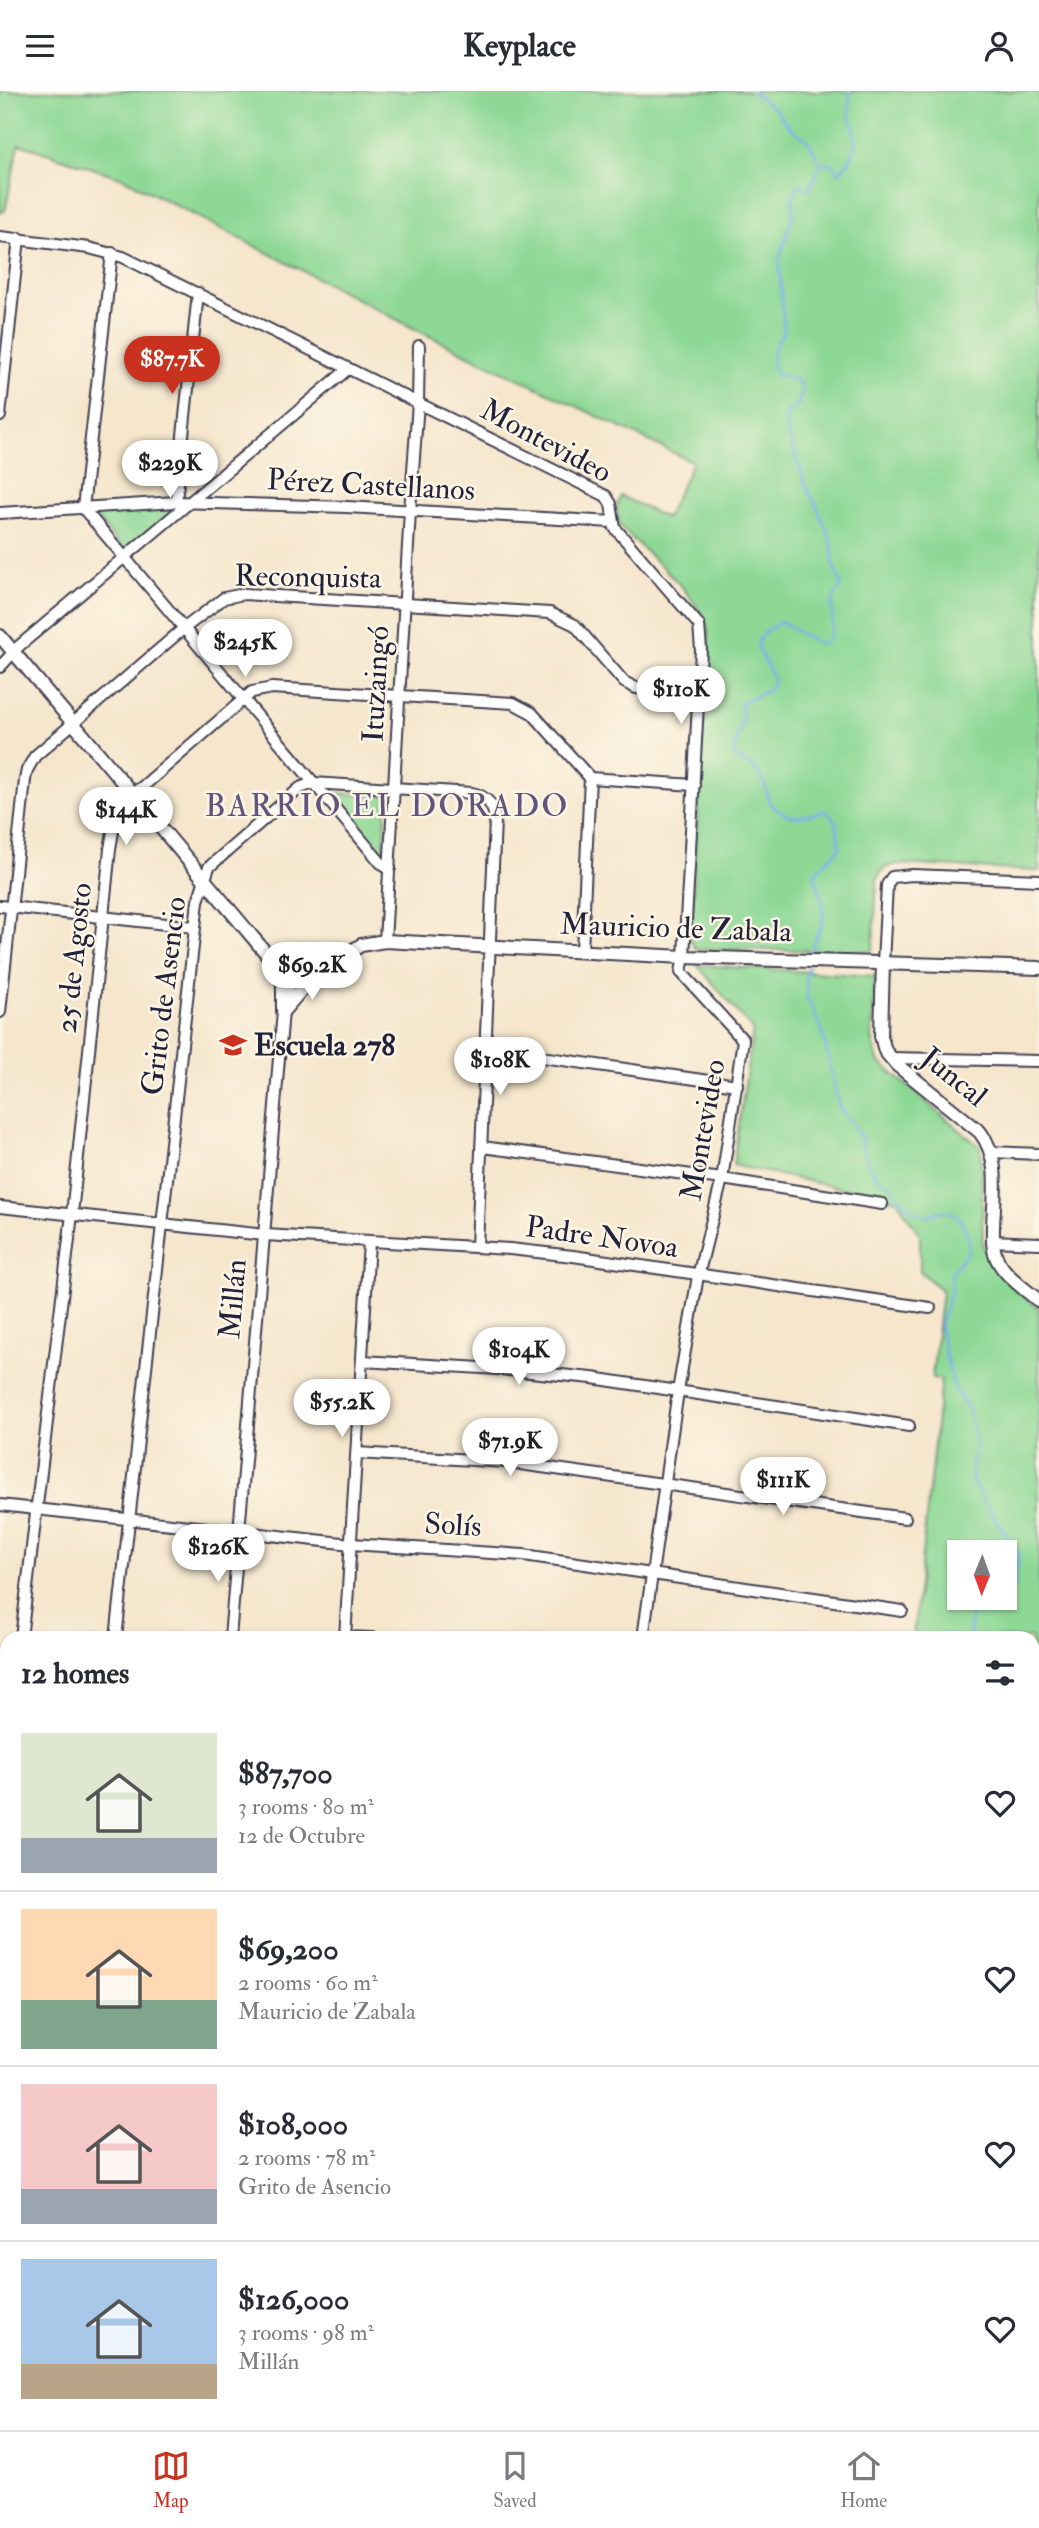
<!DOCTYPE html>
<meta charset="utf-8">
<style>
body{margin:0;font-family:"IM FELL Double Pica",serif;background:#f2f2f3;color:#2b2b33;height:100vh;display:flex;flex-direction:column;font-size:26px;white-space:nowrap}
*{box-sizing:border-box;margin:0}
p{font-size:23px;color:#7c7c81}
.icon{flex:none;width:38px;height:38px;fill:none;stroke:currentColor;stroke-width:2;stroke-linecap:round;stroke-linejoin:round}
.map{position:relative;flex:1;overflow:hidden}
.panel{position:absolute;left:0px;top:1540px;width:1040px;height:800px;display:flex;flex-direction:column;background:#fff;border-radius:21px 21px 0 0;box-shadow:0 2px 5px #0004}
.panel>*{flex:none}
.needle{width:46px;rotate:181deg}
.tools{position:absolute;left:947px;top:1449px;display:grid;gap:14px}
.tools a{display:grid;place-items:center;width:70px;height:70px;border-radius:0px;background:#fff;box-shadow:0 2px 5px #0004;font-size:35px}
.price{position:absolute;translate:-50% -60px;padding:0 16px;border-radius:24px;background:#fff;color:#222;font-size:23px;line-height:46px;filter:drop-shadow(0 2px 4px #0008)}
.price::after{content:'';position:absolute;left:50%;top:42px;width:21px;height:16px;margin-left:-10px;background:inherit;clip-path:polygon(0 0,100% 0,50% 100%)}
.price.active{background:#c8321e;color:#fff}
ul{padding:0;list-style:none}
li{display:flex;align-items:center;gap:21px;height:175px;padding:0 21px}
li+li{border-top:2px solid #e1e1e2}
li span{display:grid;place-items:center;flex:none;width:196px;height:140px;border-radius:0px;color:#555}
li>.icon{margin-inline-start:auto}
span .icon{width:84px;height:84px;fill:#fffc;stroke-width:1}
li b{font-size:30px}
h2{display:flex;justify-content:space-between;align-items:center;height:84px;padding:0 21px;font-size:30px}
header{display:flex;justify-content:space-between;align-items:center;height:91px;padding:0 21px;background:#fff;font-size:32px;font-weight:700}
.tabs{display:flex;justify-content:space-around;align-items:center;height:98px;border-top:2px solid #e1e1e2;background:#fff;font-size:19px;color:#7c7c81}
.tabs a{display:grid;justify-items:center;gap:4px}
.tabs .active{color:#c8321e}
.map>svg:first-child{display:block}
.green{fill:#8dd895;stroke:#587d68;stroke-width:2;fill-rule:evenodd}
.lines{fill:none;stroke-linecap:round;stroke-linejoin:round}
.stream{stroke:#7fb0ea;stroke-width:2.5}
.river{stroke:#7fb0ea;stroke-width:16}
.minor-casing{stroke:#423f51;stroke-width:14}
.tertiary-casing{stroke:#423f51;stroke-width:16}
.minor{stroke:#fff;stroke-width:10}
.tertiary{stroke:#fff;stroke-width:12}
.labels{text-anchor:middle;dominant-baseline:central;stroke-width:5;stroke-linejoin:round;paint-order:stroke}
.street-label{font-size:30px;fill:#22223b;stroke:#fcf5e5}
.poi-label{font-size:30px;font-weight:bold;fill:#22223b;stroke:#fcf5e5;text-anchor:start}
.neighbourhood-label{font-size:32px;letter-spacing:2px;fill:#61547d;stroke:#fcf5e5}
</style>
<header><svg class="icon" aria-label="menu" viewBox="0 0 24 24"><path d="M4 6h16M4 12h16M4 18h16"/></svg>Keyplace<svg class="icon" aria-label="person" viewBox="0 0 24 24"><circle cx="12" cy="8" r="4"/><path d="M4 21q1-7 8-7t8 7"/></svg></header>
<div class="map">
<svg width="1039" height="2339" viewBox="0 0 1039 2339">
<rect width="100%" height="100%" fill="#fcf5e5"/>
<filter id="ink" filterUnits="userSpaceOnUse"><feTurbulence type="fractalNoise" baseFrequency=".0143" numOctaves="2"/><feDisplacementMap in="SourceGraphic" scale="14" xChannelSelector="R" yChannelSelector="G"/><feConvolveMatrix kernelMatrix="1 2 1 2 8 2 1 2 1" color-interpolation-filters="sRGB"/></filter>
<filter id="wash" filterUnits="userSpaceOnUse"><feTurbulence type="fractalNoise" baseFrequency=".00686" numOctaves="4" result="noise"/><feDisplacementMap in="SourceGraphic" scale="28" xChannelSelector="R" yChannelSelector="G"/><feGaussianBlur stdDeviation="1.57" result="paint"/><feColorMatrix in="noise" values="0 0 0 0 0 0 0 0 0 0 0 0 0 0 0 0 0 1.4 0 .05"/><feComposite in="paint" operator="in"/></filter>
<g filter="url(#wash)">
<rect width="100%" height="100%" fill="#f5e6cc"/>
<g class="green">
<path d="M0,0H1039V780L897,773C885,776 880,778 877,790L873,857L871,860L696,858L690,848L709,541C696,499 652,469 622,437C615,427 616,415 621,405L666,427L693,371L421,241L123,87L19,53L5,120L0,121Z"/>
<path d="M173,417L174,419L127,457L123,458L95,425L96,421Z"/>
<path d="M332,702L387,705L384,760L380,761L331,705Z"/>
<path d="M697,874L875,885L872,947L878,970L981,1057L983,1154L987,1170L1039,1218V1920L1032,1919V1547H913L941,1289L932,1287L942,1200L920,1180V1144L897,1109L733,1074L753,939ZM959,1461H1004V1507H959Z"/>
<path d="M88,2333H195L194,2339H88Z"/>
<path d="M458,2333H545L544,2339H457Z"/>
</g>
<g class="lines">
<g class="stream">
<path d="M751,0L776,19L792,39L807,48L821,73"/>
<path d="M811,864C812,848 821,842 823,827C825,814 818,795 814,782L840,757L835,728L826,720C796,726 794,732 769,712C765,686 759,675 734,666C733,640 747,641 741,612L767,600L774,590C763,559 741,552 781,531C799,539 803,548 822,553C840,541 829,526 833,509C834,504 839,498 842,493L834,477L831,449L815,411L808,400L785,334L788,321L798,314L803,299L797,289L776,283C769,266 774,255 784,240L779,170L793,122V104L799,93L809,99L821,73H832L839,82L850,69L855,56V39L849,24L850,0"/>
<path d="M809,874L806,886L807,907L822,939L839,1016L861,1046L866,1070L876,1085L891,1095L901,1109L914,1120L928,1125L939,1120L952,1121L962,1131L968,1145V1161L951,1182V1200L940,1235L945,1263L956,1301L969,1319L976,1356L971,1374L973,1393L1019,1463L1014,1497L1007,1506L1004,1504"/>
<path d="M969,1547L972,1522L980,1507"/>
</g>
<g class="river">
<path d="M1032,1898L1039,1897"/>
<path d="M159,2339L160,2333"/>
</g>
</g>
</g>
<g filter="url(#ink)">
<g class="lines">
<defs>
<g id="minor">
<path d="M0,146L89,157L123,166L606,405L611,413L615,437L699,534L701,559L684,866L681,881L743,949L722,1088L698,1185L678,1300L643,1547"/>
<path d="M112,162L83,417L381,772L390,777"/>
<path d="M0,325L19,147"/>
<path d="M176,411L198,202"/>
<path d="M0,422L176,411L347,416L613,431"/>
<path d="M0,576L19,555L348,278"/>
<path d="M0,815L194,836"/>
<path d="M385,850L410,420L418,312L419,255"/>
<path d="M582,860L590,687"/>
<path d="M883,872L887,794L892,786L912,784L1039,789"/>
<path d="M0,921L25,689L27,679L35,665L183,538L224,507L244,503L550,522L575,534L624,591L636,597L699,603"/>
<path d="M486,958L737,994"/>
<path d="M890,967L1039,970"/>
<path d="M482,1056L722,1088L882,1113"/>
<path d="M992,1061L1039,1063"/>
<path d="M0,1116L265,1144L510,1158L573,1165L930,1217"/>
<path d="M992,1150L1039,1152"/>
<path d="M362,1270L499,1278L592,1287L909,1335"/>
<path d="M357,1362L506,1371L905,1427"/>
<path d="M0,1414L351,1453L524,1464L902,1520"/>
<path d="M345,1546L372,1547"/>
<path d="M21,1547L72,1123L110,758L116,723L122,707L141,697L252,601L272,597L513,612L532,622L590,687L694,694"/>
<path d="M116,1547L198,810L209,776L300,697L313,692L472,702C486,705 494,714 495,729L477,1156"/>
<path d="M230,1547L283,920"/>
<path d="M345,1547L369,1151"/>
<path d="M0,1757L7,1701"/>
<path d="M1032,1977L1039,1978"/>
<path d="M0,1990H7"/>
<path d="M1032,2071L1039,2072"/>
<path d="M1032,2164L1039,2165"/>
<path d="M1032,2270L1039,2271"/>
<path d="M0,2288H7"/>
<path d="M723,2333L767,2339"/>
<path d="M77,2339V2333"/>
<path d="M209,2339V2333"/>
<path d="M300,2339V2333"/>
<path d="M451,2339L452,2333"/>
<path d="M615,2339L616,2333"/>
<path d="M845,2339L846,2333"/>
</g>
<g id="tertiary">
<path d="M0,545L276,874L283,893V919"/>
<path d="M883,872L881,945L885,960L897,974L980,1041C1001,1068 994,1103 993,1136C993,1147 992,1157 997,1168C1005,1185 1025,1198 1039,1210"/>
<path d="M288,898L283,893L288,888L299,885L302,898"/>
<path d="M283,920L302,898L353,859L361,854L385,850L684,866L1039,877"/>
</g>
</defs>
<use href="#minor" class="minor-casing"/>
<use href="#tertiary" class="tertiary-casing"/>
<use href="#minor" class="minor"/>
<use href="#tertiary" class="tertiary"/>
</g>
</g>
<defs>
<symbol id="school-bare" viewBox="-9 -9 18 18"><path d="M0-5L7-2L0 1L-7-2ZM-4 1L0 2.5L4 1V4Q0 6-4 4Z" fill="#c8321e" stroke="#fcf5e5" stroke-width="2.5" paint-order="stroke"/></symbol>
</defs>
<g fill-rule="evenodd">
<use href="#school-bare" x="214" y="935" width="38" height="38"/>
</g>
<g class="labels">
<g class="street-label">
<text transform="translate(546 350) rotate(28)">Montevideo</text>
<text transform="translate(371 394) rotate(3)">Pérez Castellanos</text>
<text transform="translate(308 486) rotate(1)">Reconquista</text>
<text transform="translate(376 593) rotate(-87)">Ituzaingó</text>
<text transform="translate(676 837) rotate(2)">Mauricio de Zabala</text>
<text transform="translate(74 867) rotate(-84)">25 de Agosto</text>
<text transform="translate(164 905) rotate(-83)">Grito de Asencio</text>
<text transform="translate(954 986) rotate(39)">Juncal</text>
<text transform="translate(703 1039) rotate(-80)">Montevideo</text>
<text transform="translate(602 1146) rotate(8)">Padre Novoa</text>
<text transform="translate(233 1208) rotate(-85)">Millán</text>
<text transform="translate(453 1434) rotate(3)">Solís</text>
</g>
<g class="poi-label">
<text x="254" y="954">Escuela 278</text>
</g>
<g class="neighbourhood-label">
<text x="387" y="715">BARRIO EL DORADO</text>
</g>
</g>
</svg>
<div class="tools">
<a><svg class="needle" viewBox="-14 -14 28 28"><path d="M0-13l5 13h-10z" fill="#e53935"/><path d="M0 13l5-13h-10z" fill="#7c7c81"/></svg></a>
</div>
<b class="price active" style="left:172px;top:305px">$87.7K</b>
<b class="price" style="left:170px;top:409px">$229K</b>
<b class="price" style="left:245px;top:588px">$245K</b>
<b class="price" style="left:681px;top:635px">$110K</b>
<b class="price" style="left:126px;top:756px">$144K</b>
<b class="price" style="left:312px;top:911px">$69.2K</b>
<b class="price" style="left:500px;top:1006px">$108K</b>
<b class="price" style="left:519px;top:1296px">$104K</b>
<b class="price" style="left:342px;top:1348px">$55.2K</b>
<b class="price" style="left:510px;top:1387px">$71.9K</b>
<b class="price" style="left:783px;top:1426px">$111K</b>
<b class="price" style="left:218px;top:1493px">$126K</b>
<section class="panel">
<h2>12 homes<svg class="icon" aria-label="filters" viewBox="0 0 24 24"><path d="M4 7h16M4 17h16"/><circle cx="9" cy="7" r="2"/><circle cx="15" cy="17" r="2"/></svg></h2>
<ul>
<li><span style="background:linear-gradient(#dfe7d0 75%,#9aa5b1 0)"><svg class="icon" aria-label="home" viewBox="0 0 24 24"><path d="M3 11l9-7 9 7M6 9v11h12V9"/></svg></span><div><b>$87,700</b><p>3 rooms · 80 m²</p><p>12 de Octubre</p></div><svg class="icon" aria-label="heart" viewBox="0 0 24 24"><path d="M12 20l-8-8c-3-5 5-10 8-4 3-6 11-1 8 4z"/></svg></li>
<li><span style="background:linear-gradient(#ffd9b3 65%,#7fa58c 0)"><svg class="icon" aria-label="home" viewBox="0 0 24 24"><path d="M3 11l9-7 9 7M6 9v11h12V9"/></svg></span><div><b>$69,200</b><p>2 rooms · 60 m²</p><p>Mauricio de Zabala</p></div><svg class="icon" aria-label="heart" viewBox="0 0 24 24"><path d="M12 20l-8-8c-3-5 5-10 8-4 3-6 11-1 8 4z"/></svg></li>
<li><span style="background:linear-gradient(#f6c9c9 75%,#9aa5b1 0)"><svg class="icon" aria-label="home" viewBox="0 0 24 24"><path d="M3 11l9-7 9 7M6 9v11h12V9"/></svg></span><div><b>$108,000</b><p>2 rooms · 78 m²</p><p>Grito de Asencio</p></div><svg class="icon" aria-label="heart" viewBox="0 0 24 24"><path d="M12 20l-8-8c-3-5 5-10 8-4 3-6 11-1 8 4z"/></svg></li>
<li><span style="background:linear-gradient(#a9c7e8 75%,#b9a48a 0)"><svg class="icon" aria-label="home" viewBox="0 0 24 24"><path d="M3 11l9-7 9 7M6 9v11h12V9"/></svg></span><div><b>$126,000</b><p>3 rooms · 98 m²</p><p>Millán</p></div><svg class="icon" aria-label="heart" viewBox="0 0 24 24"><path d="M12 20l-8-8c-3-5 5-10 8-4 3-6 11-1 8 4z"/></svg></li>
</ul>
</section>
</div>
<nav class="tabs">
<a class="active"><svg class="icon" aria-label="map" viewBox="0 0 24 24"><path d="M3 6l6-2 6 2 6-2v14l-6 2-6-2-6 2zM9 4v14M15 6v14"/></svg>Map</a>
<a><svg class="icon" aria-label="saved" viewBox="0 0 24 24"><path d="M7 4h10v16l-5-4-5 4z"/></svg>Saved</a>
<a><svg class="icon" aria-label="home" viewBox="0 0 24 24"><path d="M3 11l9-7 9 7M6 9v11h12V9"/></svg>Home</a>
</nav>
